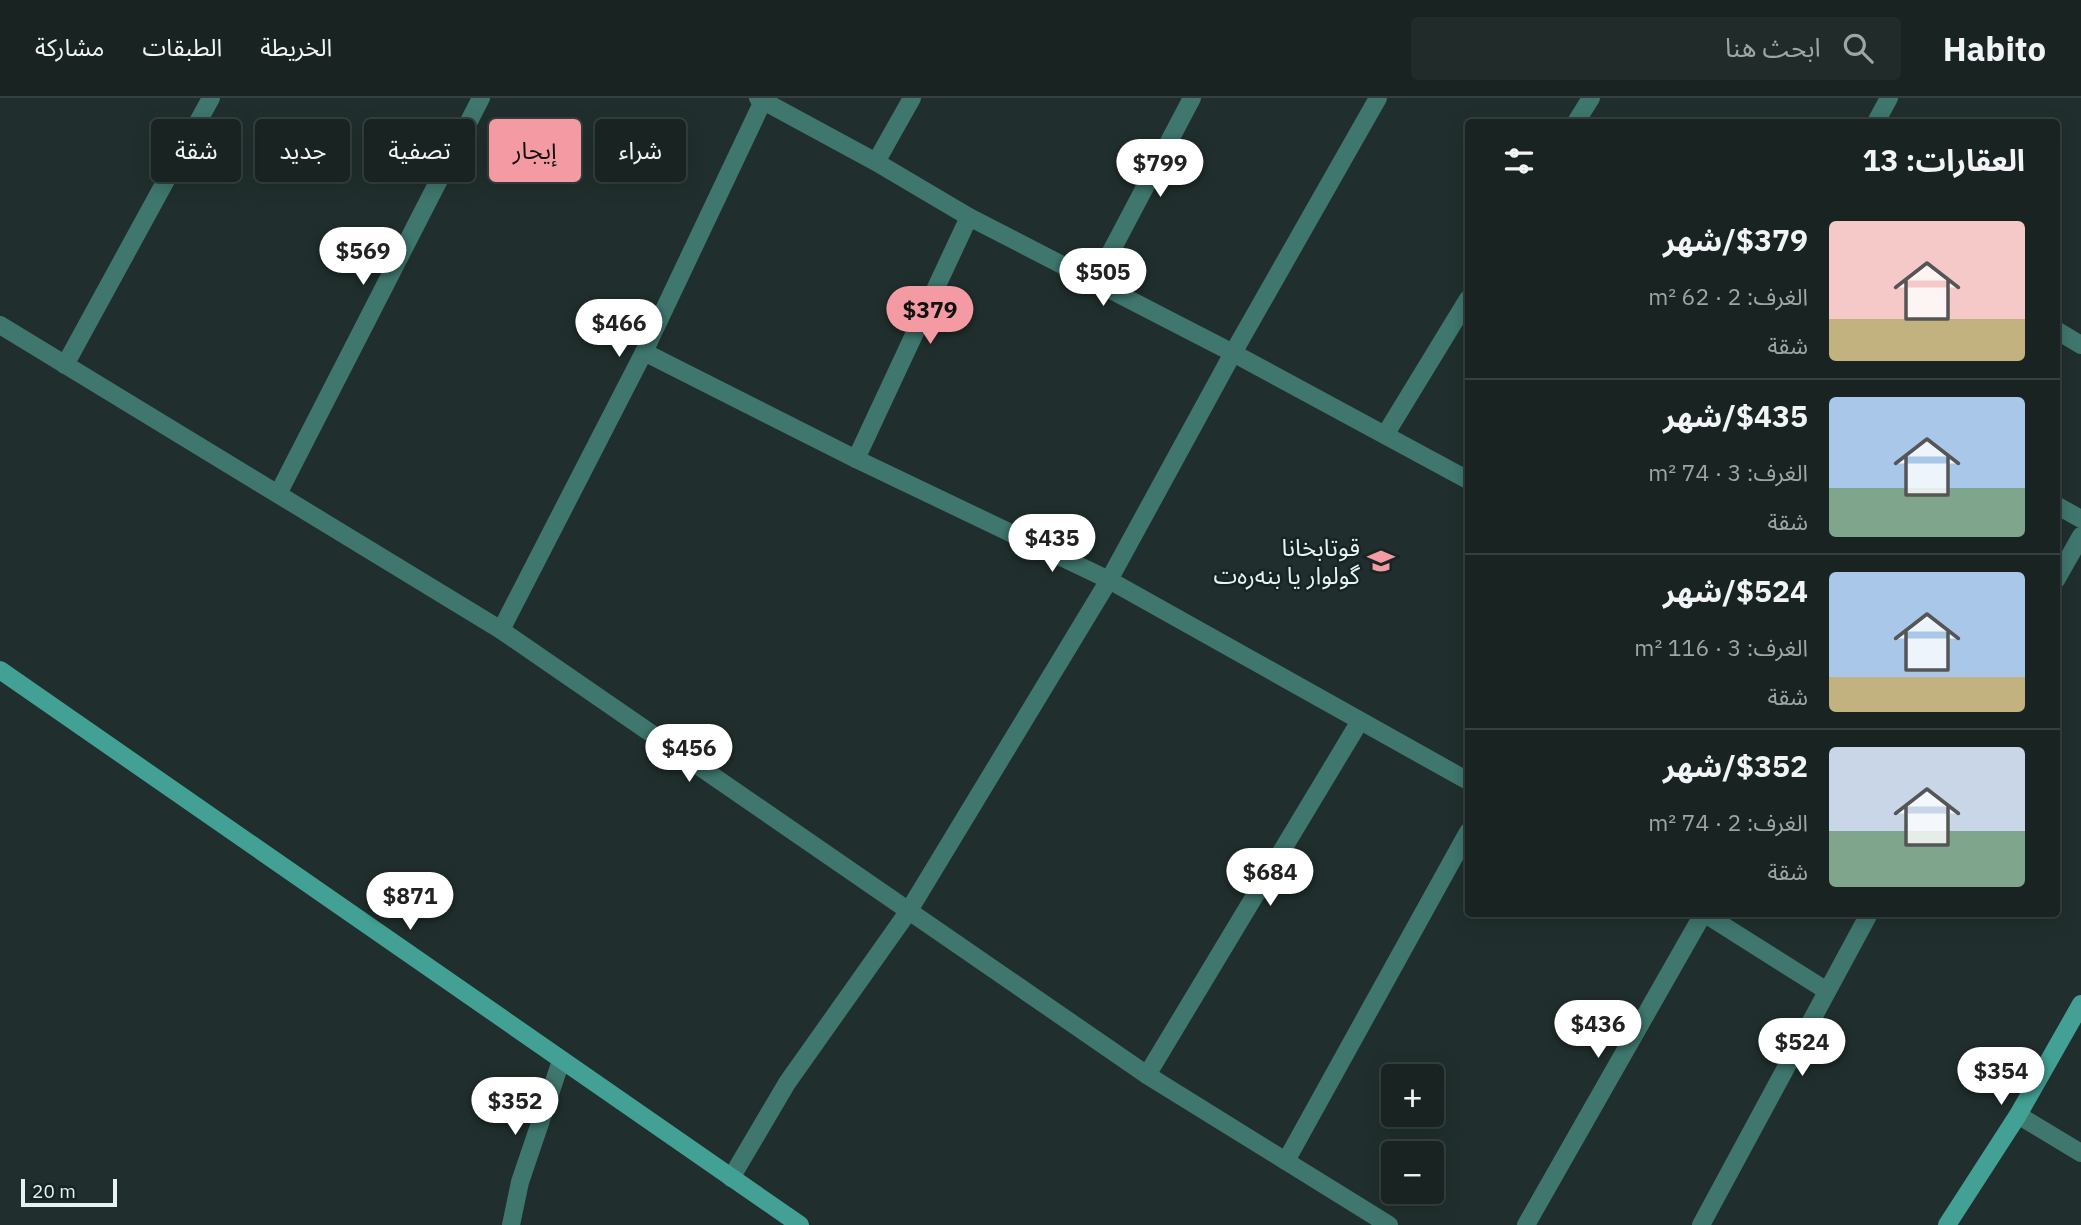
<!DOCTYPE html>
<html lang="ar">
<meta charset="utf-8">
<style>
body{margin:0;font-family:"IBM Plex Sans","Noto Sans Arabic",sans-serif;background:#212b2a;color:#f1f3f6;direction:rtl;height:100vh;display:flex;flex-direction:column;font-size:26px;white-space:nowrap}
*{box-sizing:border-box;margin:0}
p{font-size:23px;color:#9fa4a5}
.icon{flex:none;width:38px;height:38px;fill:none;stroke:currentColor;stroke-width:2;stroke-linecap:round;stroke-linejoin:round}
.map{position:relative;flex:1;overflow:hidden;direction:ltr}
.sheet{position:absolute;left:1465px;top:21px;width:595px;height:798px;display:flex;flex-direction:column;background:#182322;border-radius:7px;box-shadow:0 4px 18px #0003,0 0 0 2px #364040;direction:rtl}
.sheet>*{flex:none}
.top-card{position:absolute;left:21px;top:21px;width:665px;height:63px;direction:rtl;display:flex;gap:14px}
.fabs{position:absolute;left:1381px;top:966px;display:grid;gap:14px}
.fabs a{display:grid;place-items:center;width:63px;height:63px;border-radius:7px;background:#182322;box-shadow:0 4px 18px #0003,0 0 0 2px #364040;font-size:35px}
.scale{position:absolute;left:21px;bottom:18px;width:96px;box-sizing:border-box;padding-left:7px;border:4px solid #e8f2f0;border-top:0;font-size:19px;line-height:24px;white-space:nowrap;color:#e8f2f0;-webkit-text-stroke:5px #162523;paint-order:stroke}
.price{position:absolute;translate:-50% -60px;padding:0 16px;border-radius:24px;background:#fff;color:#222;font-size:23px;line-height:46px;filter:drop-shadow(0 2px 4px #0008)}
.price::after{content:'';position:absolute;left:50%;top:42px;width:21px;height:16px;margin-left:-10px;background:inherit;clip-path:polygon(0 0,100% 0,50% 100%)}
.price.current{background:#f49aa2;color:#111}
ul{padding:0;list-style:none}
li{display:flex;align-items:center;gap:21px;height:175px;padding:0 35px}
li+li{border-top:2px solid #364040}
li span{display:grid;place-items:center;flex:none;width:196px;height:140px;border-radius:7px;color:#555}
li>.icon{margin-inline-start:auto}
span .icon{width:84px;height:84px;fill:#fffc;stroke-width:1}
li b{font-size:30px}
h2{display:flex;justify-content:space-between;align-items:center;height:84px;padding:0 35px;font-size:30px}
.pill{padding:0 24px;border-radius:7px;background:#182322;box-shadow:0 4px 18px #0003,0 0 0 2px #364040;font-size:24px;line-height:63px}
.pill.current{background:#f49aa2;color:#111}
header{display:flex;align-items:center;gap:42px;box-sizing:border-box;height:98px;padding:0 35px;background:#182322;border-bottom:2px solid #364040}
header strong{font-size:33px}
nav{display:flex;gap:38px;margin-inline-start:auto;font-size:24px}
.search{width:490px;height:63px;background:#212b2a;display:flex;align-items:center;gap:18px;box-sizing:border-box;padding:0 24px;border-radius:7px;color:#9fa4a5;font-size:26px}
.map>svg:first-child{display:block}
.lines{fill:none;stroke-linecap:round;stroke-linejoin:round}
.street{stroke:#3f776e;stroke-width:18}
.secondary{stroke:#42a194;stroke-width:18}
.labels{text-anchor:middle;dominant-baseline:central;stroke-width:5;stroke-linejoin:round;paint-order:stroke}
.poi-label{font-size:24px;fill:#e8f2f0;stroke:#162523;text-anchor:end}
</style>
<header>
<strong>Habito</strong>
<div class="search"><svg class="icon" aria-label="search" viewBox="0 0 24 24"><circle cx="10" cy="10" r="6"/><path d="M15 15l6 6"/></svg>ابحث هنا</div>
<nav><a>الخريطة</a><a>الطبقات</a><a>مشاركة</a></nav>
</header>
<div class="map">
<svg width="2081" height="1127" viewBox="0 0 2081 1127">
<rect width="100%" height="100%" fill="#202f2d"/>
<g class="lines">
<g class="street">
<path d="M758,0L876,64L969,119L1233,255L1468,382"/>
<path d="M1576,24L1591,0"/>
<path d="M1876,24L1889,0"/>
<path d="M876,64L912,0"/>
<path d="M1095,184L1192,0"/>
<path d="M0,227L501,532L1147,977L1389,1127"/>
<path d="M2056,232L2081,247"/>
<path d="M644,254L856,361L1109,482L1468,683"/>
<path d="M65,267L211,0"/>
<path d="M1385,337L1468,201"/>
<path d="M856,361L969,119"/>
<path d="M278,396L481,0"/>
<path d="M2056,407L2081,421"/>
<path d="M2056,482L2081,438"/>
<path d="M501,532L644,254L763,3"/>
<path d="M1705,816L1827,893"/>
<path d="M1147,977L1360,623"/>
<path d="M2018,1017L2081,1055"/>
<path d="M1286,1063L1468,734"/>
<path d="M731,1080L787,985L908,814L1109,482L1233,255L1378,0"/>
<path d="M511,1127L520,1084L561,963"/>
<path d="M1526,1127L1703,816"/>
<path d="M1701,1127L1869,816"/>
</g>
<g class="secondary">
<path d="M0,572L800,1127"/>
<path d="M1947,1127L2018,1017L2081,906"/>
</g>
</g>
<defs>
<symbol id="school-bare" viewBox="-9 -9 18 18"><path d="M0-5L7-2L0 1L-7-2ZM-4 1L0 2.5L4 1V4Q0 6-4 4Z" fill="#f49aa2" stroke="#162523" stroke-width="2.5" paint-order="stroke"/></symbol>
</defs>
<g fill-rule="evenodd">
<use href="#school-bare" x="1362" y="444" width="38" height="38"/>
</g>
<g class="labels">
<g class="poi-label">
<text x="1360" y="449">قوتابخانا<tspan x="1360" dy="28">گولوار یا بنەرەت</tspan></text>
</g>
</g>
</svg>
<div class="fabs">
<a>+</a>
<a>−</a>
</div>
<div class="scale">20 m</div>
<b class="price" style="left:1160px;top:101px">$799</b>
<b class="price" style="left:363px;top:189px">$569</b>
<b class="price" style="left:1103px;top:210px">$505</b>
<b class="price current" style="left:930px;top:248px">$379</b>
<b class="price" style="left:619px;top:261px">$466</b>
<b class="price" style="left:1052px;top:476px">$435</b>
<b class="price" style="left:689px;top:686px">$456</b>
<b class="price" style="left:1270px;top:810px">$684</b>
<b class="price" style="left:410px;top:834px">$871</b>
<b class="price" style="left:1598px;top:962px">$436</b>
<b class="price" style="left:1802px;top:980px">$524</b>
<b class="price" style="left:2001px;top:1009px">$354</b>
<b class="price" style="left:515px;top:1039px">$352</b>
<div class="top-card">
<a class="pill">شراء</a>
<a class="pill current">إيجار</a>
<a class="pill">تصفية</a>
<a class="pill">جديد</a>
<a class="pill">شقة</a>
</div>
<section class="sheet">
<h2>العقارات: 13<svg class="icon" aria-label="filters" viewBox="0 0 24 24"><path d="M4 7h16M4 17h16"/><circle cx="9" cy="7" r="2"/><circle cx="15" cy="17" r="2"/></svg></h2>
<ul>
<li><span style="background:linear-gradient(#f6c9c9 70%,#c2b280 0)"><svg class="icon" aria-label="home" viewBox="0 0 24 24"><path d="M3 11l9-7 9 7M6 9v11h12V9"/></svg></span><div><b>$379/شهر</b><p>الغرف: 2 · 62 m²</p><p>شقة</p></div></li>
<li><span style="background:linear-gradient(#a9c7e8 65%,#7fa58c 0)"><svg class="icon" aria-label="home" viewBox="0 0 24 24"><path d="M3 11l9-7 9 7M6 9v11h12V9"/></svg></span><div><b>$435/شهر</b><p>الغرف: 3 · 74 m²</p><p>شقة</p></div></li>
<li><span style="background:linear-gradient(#a9c7e8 75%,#c2b280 0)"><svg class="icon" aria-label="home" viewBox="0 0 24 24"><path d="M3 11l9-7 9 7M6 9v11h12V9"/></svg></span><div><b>$524/شهر</b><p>الغرف: 3 · 116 m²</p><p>شقة</p></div></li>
<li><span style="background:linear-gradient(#c9d6e8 60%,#7fa58c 0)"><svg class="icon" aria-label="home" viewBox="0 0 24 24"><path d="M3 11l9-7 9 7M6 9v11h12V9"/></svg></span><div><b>$352/شهر</b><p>الغرف: 2 · 74 m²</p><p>شقة</p></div></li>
</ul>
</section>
</div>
